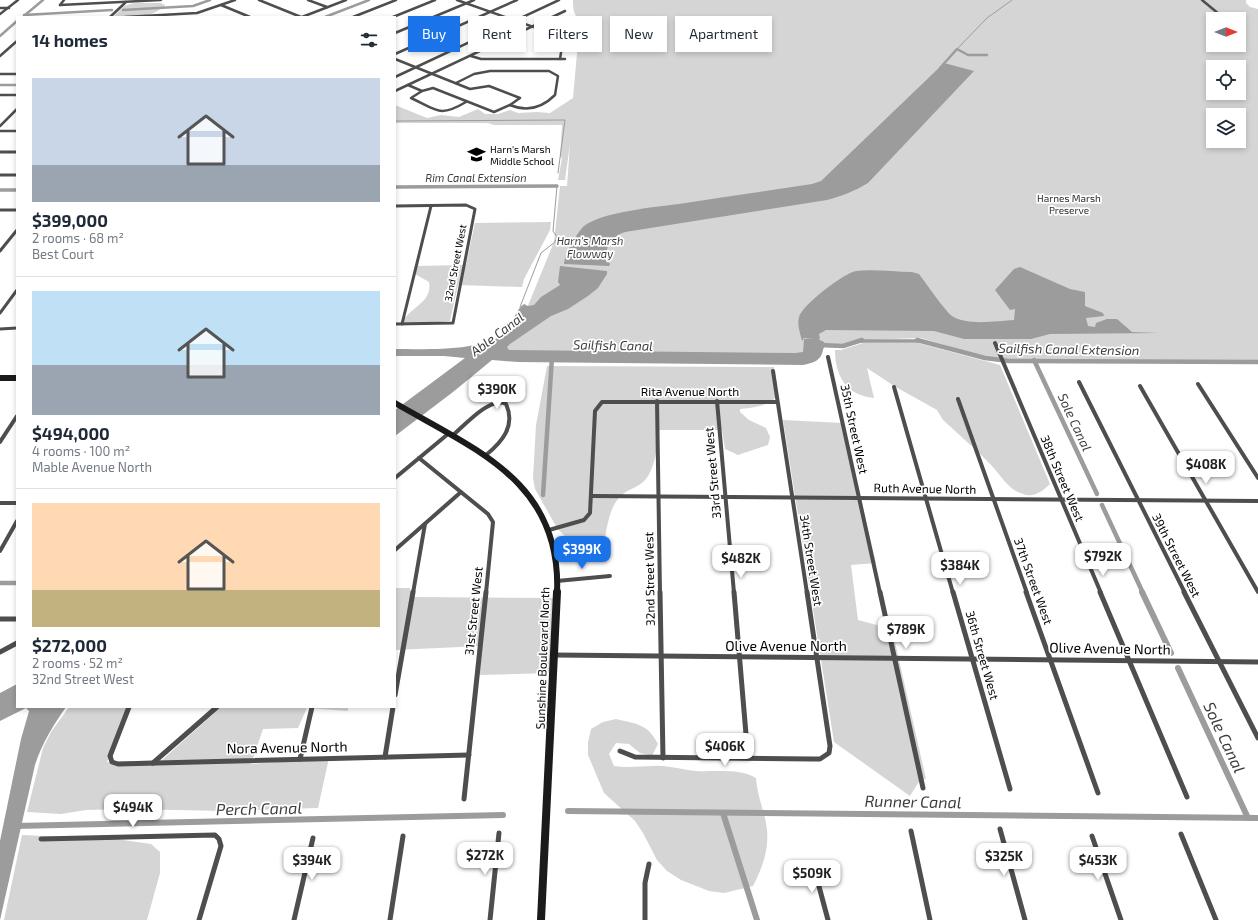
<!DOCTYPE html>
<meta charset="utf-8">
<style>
body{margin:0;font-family:"Exo 2",sans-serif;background:#f2f2f3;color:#1f2937;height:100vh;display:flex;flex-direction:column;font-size:15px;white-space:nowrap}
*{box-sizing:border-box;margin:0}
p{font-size:13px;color:#747a83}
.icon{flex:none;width:22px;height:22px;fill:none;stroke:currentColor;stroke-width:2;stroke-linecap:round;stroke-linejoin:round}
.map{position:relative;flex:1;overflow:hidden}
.panel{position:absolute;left:16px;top:16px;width:380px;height:692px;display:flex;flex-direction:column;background:#fff;border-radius:0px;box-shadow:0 2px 6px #0003}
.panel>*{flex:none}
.banner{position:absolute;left:408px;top:16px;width:380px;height:36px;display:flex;gap:8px}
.needle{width:26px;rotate:90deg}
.controls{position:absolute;left:1206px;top:12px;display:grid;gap:8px}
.controls a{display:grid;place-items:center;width:40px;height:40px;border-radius:0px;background:#fff;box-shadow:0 2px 6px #0003;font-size:20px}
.price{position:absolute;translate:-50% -34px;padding:0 9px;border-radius:8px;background:#fff;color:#222;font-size:13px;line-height:26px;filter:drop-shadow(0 1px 2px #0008)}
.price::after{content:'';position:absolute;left:50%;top:24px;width:12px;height:9px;margin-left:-6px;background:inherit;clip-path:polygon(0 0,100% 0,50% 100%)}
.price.current{background:#1a73e8;color:#fff}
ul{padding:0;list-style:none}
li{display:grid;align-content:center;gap:8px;height:212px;padding:0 16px}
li+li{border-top:1px solid #e0e1e3}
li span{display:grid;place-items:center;height:124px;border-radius:0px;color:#555}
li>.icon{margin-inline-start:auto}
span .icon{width:72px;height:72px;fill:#fffc;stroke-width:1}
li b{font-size:17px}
h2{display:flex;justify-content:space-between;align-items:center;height:48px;padding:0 16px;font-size:17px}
.tag{padding:0 14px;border-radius:0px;background:#fff;box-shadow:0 2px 6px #0003;font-size:14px;line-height:36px}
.tag.current{background:#1a73e8;color:#fff}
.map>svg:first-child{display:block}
.green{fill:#d5d5d5;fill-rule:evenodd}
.water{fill:#9c9c9c}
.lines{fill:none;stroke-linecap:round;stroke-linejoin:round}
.stream{stroke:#9c9c9c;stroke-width:1}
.canal-far3{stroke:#9c9c9c;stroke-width:2.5}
.canal-far2{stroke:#9c9c9c;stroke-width:3.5}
.canal-far1{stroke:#9c9c9c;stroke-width:4.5}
.canal{stroke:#9c9c9c;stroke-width:6}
.street-far3{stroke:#4e4e4e;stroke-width:2.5}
.street-far2{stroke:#4e4e4e;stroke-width:3}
.street-far1{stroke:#4e4e4e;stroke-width:4}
.street{stroke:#4e4e4e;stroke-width:5}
.secondary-far1{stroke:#1b1b1b;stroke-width:6}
.secondary{stroke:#1b1b1b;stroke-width:8}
.labels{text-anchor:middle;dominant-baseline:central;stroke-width:3.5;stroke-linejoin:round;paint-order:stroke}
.far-poi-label{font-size:10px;fill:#000;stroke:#fff;text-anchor:start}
.far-park-label{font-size:10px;fill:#2c2c2c;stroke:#fff}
.far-street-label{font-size:10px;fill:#000;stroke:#fff}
.far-water-label{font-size:11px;font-style:italic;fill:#3d3d3d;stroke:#fff}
.street-label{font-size:12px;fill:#000;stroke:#fff}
.water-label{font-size:13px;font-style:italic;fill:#3d3d3d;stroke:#fff}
.near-street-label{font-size:14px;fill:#000;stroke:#fff}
.near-water-label{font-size:16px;font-style:italic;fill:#3d3d3d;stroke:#fff}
</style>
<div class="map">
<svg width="1258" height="920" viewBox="0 0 1258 920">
<rect width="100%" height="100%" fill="#fff"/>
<g class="green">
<path d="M573,0H1246V3L1250,7L1258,9V361L995,360L921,338L862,340L839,346L810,345L804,356L490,351L518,330L554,242L560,186H567L570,144L565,180H558L562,158L560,157L562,125H494L488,123H395V105L427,118L441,115L459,117L478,109L485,114H498L510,110L518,113L537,112L550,113L573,98L580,20C573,15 573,7 573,0ZM1213,19H1239V45H1213ZM1213,67H1239V93H1213ZM1213,115H1239V141H1213Z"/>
<path d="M134,3H161L165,5L164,7L154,13L140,17H113L124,6Z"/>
<path d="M551,222L550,230L524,279L522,287L458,285L450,321L401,324C409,307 433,303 429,282L413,273L415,266L466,265L475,223Z"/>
<path d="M863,343H918L1000,365L1050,484C1043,491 1034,498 1023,494C1008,490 1001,475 991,465C976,449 959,435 943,420L937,410L894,386L867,368L874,398C846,395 835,376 835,350H841Z"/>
<path d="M547,366L774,367C775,375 777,384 777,392C776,406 750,408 740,409V412L749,420L766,428L770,437L768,445L738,455L725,449L722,430H659C658,444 655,472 643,482C637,488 624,490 618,499C608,511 607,531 603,546L587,554L578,550L557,528L535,489L533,478L536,425Z"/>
<path d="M783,420L842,423L876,563L851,565L858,620L892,629L926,779L920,780L910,796L834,742Z"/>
<path d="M395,588H410L412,597L553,598L550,673L479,675L482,646L395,650Z"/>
<path d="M69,707H130L107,762L162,760L221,707H348V711L307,708L298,728L263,729L251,764L329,758L318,808L225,811L127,809L86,810L61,814L27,812L43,748L51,732Z"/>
<path d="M616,719C637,724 648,724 658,744L652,756L640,753L629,744L616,743L609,754L614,766C628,768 640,766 654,766C668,765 682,770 696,771C716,772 739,768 756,778C757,796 765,812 767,830C769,850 762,869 753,886L724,893L709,891L681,880L667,871L657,860L643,833L635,821L604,793L588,755V742L591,729L603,722Z"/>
<path d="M22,835L116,839L151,844L160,852V873L147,920H4Z"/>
</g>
<g class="water">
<path d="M944,63L974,71L868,183C855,191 842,196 827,200L625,232C613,236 606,244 606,258L610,264L609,266L564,264C564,256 577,232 584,226C602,212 655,207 679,204C723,197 768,191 812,184L821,181Z"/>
<path d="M560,266L607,271V274L598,288L588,296L568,309L551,316L510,344L507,347L509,350L795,353L803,352L804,339L816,338L824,342C826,346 824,346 823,350C821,361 813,363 803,365L518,362L492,360L453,392L395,436V410L465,358L444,356H395V349C423,349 485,352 506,332C515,323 513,312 524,304L528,306L534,305L541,297L560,285L558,282Z"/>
<path d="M1020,267L1070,289L1085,292V306L1103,313L1104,316L1086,318L1088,326L1095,327L1096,323L1107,319H1117L1132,332L1159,333L1050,334L1031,339H964L934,331L826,330L819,334L820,339L804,338L802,341C800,333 797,325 799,317C802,305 844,273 856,271C874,269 894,272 912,272L919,274C926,283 945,311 952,316C967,326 997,321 1014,320L1015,309L1010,310L995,290L1014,269Z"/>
<path d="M17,684V707H66C53,726 42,743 35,765L0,920V841L21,739L29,711L26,708L0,721V693Z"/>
</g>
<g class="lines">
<g class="stream">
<path d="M957,49L987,18L1012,0"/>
<path d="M395,121L565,120L558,173"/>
<path d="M520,307L541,253L555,242L557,237L553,231L557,186"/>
</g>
<g class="canal-far3">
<path d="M123,10L193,6L210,0"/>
<path d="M24,15L112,10"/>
<path d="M25,15L43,0"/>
<path d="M325,17L369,0"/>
<path d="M0,36L17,21"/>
<path d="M940,68L957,49L968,55H987"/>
<path d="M0,85H17"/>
</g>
<g class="canal-far2">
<path d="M395,187L557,186"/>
<path d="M0,190H17"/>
<path d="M859,341H921"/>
</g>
<g class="canal-far1">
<path d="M917,340L985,358L1009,361L1258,362"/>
<path d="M819,345L843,346L862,340"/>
<path d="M1034,360L1097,494"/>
<path d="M543,495L552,357"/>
<path d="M1102,505L1143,593"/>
<path d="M0,583H17"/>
</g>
<g class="canal">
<path d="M1142,592L1171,653"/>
<path d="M1178,668L1248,818"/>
<path d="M568,811L1258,818"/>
<path d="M723,813L757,920"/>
<path d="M15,826L503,815"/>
</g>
<g class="street-far3">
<path d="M259,0L301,17"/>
<path d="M308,0L327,7"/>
<path d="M457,0L559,36L563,40L560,59"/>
<path d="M1202,0L1225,19"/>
<path d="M60,5L161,0"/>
<path d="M60,5L64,0"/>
<path d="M221,5L250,17"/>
<path d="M0,8H9"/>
<path d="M0,14L18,0"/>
<path d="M110,17L126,2"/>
<path d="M125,17L197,13L235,0"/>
<path d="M302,17L346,0"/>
<path d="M353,17L396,0"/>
<path d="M393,17L435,0"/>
<path d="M395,33L474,0"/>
<path d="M395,54L517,0"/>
<path d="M0,56L17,41"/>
<path d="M471,56L481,59H565"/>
<path d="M395,59L470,89L489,86L520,98L510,105L494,112L433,88L422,91L408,85"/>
<path d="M0,74H17"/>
<path d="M395,77L559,0"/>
<path d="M456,83L474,74L490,71H549L558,76L555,95C542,108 527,112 510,105"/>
<path d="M395,91L565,11"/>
<path d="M422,91L411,98C437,110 439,118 466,102"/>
<path d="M0,95H17"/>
<path d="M0,126L17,109"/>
<path d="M0,131H17"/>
</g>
<g class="street-far2">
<path d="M0,152H17"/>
<path d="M0,175H17"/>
<path d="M395,206L466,205L475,209L453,323L395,324"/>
<path d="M0,210H17"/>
<path d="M0,251L17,230"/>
<path d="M0,313L17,290"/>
<path d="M402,324L431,206"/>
<path d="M0,329L17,328"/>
</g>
<g class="street-far1">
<path d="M995,343L1101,593"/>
<path d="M828,357L880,593"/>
<path d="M773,371L807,593"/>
<path d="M1079,382L1185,593"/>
<path d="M1198,384L1258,478"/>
<path d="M1140,386L1258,592"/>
<path d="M894,387L953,593"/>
<path d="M958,399L1027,593"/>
<path d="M657,401L660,593"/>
<path d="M717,401L734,593"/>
<path d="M452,436C463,427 491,395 506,404C516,426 502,442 486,455"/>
<path d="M0,442L17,416"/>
<path d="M419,458L488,514L493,522L486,593"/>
<path d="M395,478L448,434"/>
<path d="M592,496L1258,501"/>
<path d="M0,503H17"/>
<path d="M549,530L584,520L590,513L595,411L602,402H777"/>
<path d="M395,550L461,492"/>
<path d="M0,551L17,521"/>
<path d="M557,581L610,576"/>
<path d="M413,593L425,524"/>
</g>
<g class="street">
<path d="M660,592L663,758"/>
<path d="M734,592L748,758"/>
<path d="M880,592L923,788"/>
<path d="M953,592L1010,789"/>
<path d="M1026,592L1098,793"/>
<path d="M1100,592L1187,797"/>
<path d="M1184,592L1258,738"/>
<path d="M0,619H17"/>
<path d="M0,652L17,643"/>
<path d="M554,655L1258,662"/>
<path d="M395,695L413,592"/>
<path d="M129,707L110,756L112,762L118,764L469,755"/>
<path d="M620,751L635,757L813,759H820L829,753L830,746L807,592"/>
<path d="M385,757L393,707"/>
<path d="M300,759L312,707"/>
<path d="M153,763L217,707"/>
<path d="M464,799L486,592"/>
<path d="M1000,829L1025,920"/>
<path d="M911,831L930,920"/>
<path d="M1181,834L1216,920"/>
<path d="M1092,836L1121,920"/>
<path d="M41,839L215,835L219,839L221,846L199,920"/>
<path d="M813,864L828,920"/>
<path d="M294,920L313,838"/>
<path d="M390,920L403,836"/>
<path d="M490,920L499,833"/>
<path d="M645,920V883L649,864"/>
</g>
<g class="secondary-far1">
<path d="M0,378H17"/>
<path d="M395,403C476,450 562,482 557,593"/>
</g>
<path class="secondary" d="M541,920L557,592"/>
</g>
<defs>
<symbol id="school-bare" viewBox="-9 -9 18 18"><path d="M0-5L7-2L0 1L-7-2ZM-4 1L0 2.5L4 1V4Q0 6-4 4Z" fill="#000" stroke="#fff" stroke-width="2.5" paint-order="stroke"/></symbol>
</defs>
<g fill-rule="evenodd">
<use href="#school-bare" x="464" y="142" width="25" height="25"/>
</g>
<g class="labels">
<g class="far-poi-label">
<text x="490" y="149">Harn's Marsh<tspan x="490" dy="12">Middle School</tspan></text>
</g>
<g class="far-park-label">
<text x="1069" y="198">Harnes Marsh<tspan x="1069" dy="12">Preserve</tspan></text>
</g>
<g class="far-street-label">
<text transform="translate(455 263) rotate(-79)">32nd Street West</text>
</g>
<g class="far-water-label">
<text x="476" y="177">Rim Canal Extension</text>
<text x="590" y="240">Harn's Marsh<tspan x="590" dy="13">Flowway</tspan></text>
</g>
<g class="street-label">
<text x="690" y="391">Rita Avenue North</text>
<text transform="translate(855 429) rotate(78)">35th Street West</text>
<text transform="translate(712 473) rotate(-95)">33rd Street West</text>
<text transform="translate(1063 478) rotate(67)">38th Street West</text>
<text transform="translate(925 488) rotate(1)">Ruth Avenue North</text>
<text transform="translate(1177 555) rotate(63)">39th Street West</text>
<text transform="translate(812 560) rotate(81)">34th Street West</text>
<text transform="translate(649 579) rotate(-91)">32nd Street West</text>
<text transform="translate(1034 581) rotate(70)">37th Street West</text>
<text transform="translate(473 611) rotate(-84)">31st Street West</text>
<text transform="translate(983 655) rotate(74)">36th Street West</text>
<text transform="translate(542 658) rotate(-88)">Sunshine Boulevard North</text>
</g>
<g class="water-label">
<text transform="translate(497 334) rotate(-37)">Able Canal</text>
<text transform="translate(613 345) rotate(1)">Sailfish Canal</text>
<text transform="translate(1069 349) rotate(1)">Sailfish Canal Extension</text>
<text transform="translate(1075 422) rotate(65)">Sole Canal</text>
</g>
<g class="near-street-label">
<text x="786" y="645">Olive Avenue North</text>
<text transform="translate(1110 648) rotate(1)">Olive Avenue North</text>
<text transform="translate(287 747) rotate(-1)">Nora Avenue North</text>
</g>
<g class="near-water-label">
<text transform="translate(1225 737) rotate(65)">Sole Canal</text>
<text transform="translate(913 801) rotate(1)">Runner Canal</text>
<text transform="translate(259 808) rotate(-1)">Perch Canal</text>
</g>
</g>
</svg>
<div class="controls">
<a><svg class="needle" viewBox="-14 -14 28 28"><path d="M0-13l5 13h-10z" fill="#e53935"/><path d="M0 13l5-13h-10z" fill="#747a83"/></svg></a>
<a><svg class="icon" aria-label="locate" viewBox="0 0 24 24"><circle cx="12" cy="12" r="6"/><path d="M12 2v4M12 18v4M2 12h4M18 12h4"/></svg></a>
<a><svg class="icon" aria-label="layers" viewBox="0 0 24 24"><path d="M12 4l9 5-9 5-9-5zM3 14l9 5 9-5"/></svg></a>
</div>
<b class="price" style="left:497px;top:410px">$390K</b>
<b class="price" style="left:1206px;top:485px">$408K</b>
<b class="price current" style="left:582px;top:570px">$399K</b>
<b class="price" style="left:1103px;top:577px">$792K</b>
<b class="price" style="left:741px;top:579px">$482K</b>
<b class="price" style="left:960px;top:586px">$384K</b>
<b class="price" style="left:906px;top:650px">$789K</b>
<b class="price" style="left:725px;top:767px">$406K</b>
<b class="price" style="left:133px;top:828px">$494K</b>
<b class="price" style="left:485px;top:876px">$272K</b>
<b class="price" style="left:1004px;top:877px">$325K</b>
<b class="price" style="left:312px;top:881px">$394K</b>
<b class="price" style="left:1098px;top:881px">$453K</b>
<b class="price" style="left:812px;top:894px">$509K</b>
<div class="banner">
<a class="tag current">Buy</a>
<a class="tag">Rent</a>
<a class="tag">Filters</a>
<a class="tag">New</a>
<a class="tag">Apartment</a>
</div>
<section class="panel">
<h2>14 homes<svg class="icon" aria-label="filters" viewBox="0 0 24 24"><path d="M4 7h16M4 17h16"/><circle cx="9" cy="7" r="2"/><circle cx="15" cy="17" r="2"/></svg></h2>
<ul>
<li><span style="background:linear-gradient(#c9d6e8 70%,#9aa5b1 0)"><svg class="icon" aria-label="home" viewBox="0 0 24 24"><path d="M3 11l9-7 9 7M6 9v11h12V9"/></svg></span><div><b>$399,000</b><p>2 rooms · 68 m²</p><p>Best Court</p></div></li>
<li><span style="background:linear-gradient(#bfe0f5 60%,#9aa5b1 0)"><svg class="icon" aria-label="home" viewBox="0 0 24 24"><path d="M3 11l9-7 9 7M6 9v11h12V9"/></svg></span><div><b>$494,000</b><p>4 rooms · 100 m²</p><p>Mable Avenue North</p></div></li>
<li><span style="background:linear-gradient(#ffd9b3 70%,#c2b280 0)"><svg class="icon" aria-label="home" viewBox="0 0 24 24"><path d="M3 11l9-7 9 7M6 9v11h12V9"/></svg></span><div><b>$272,000</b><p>2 rooms · 52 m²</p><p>32nd Street West</p></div></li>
</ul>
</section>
</div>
